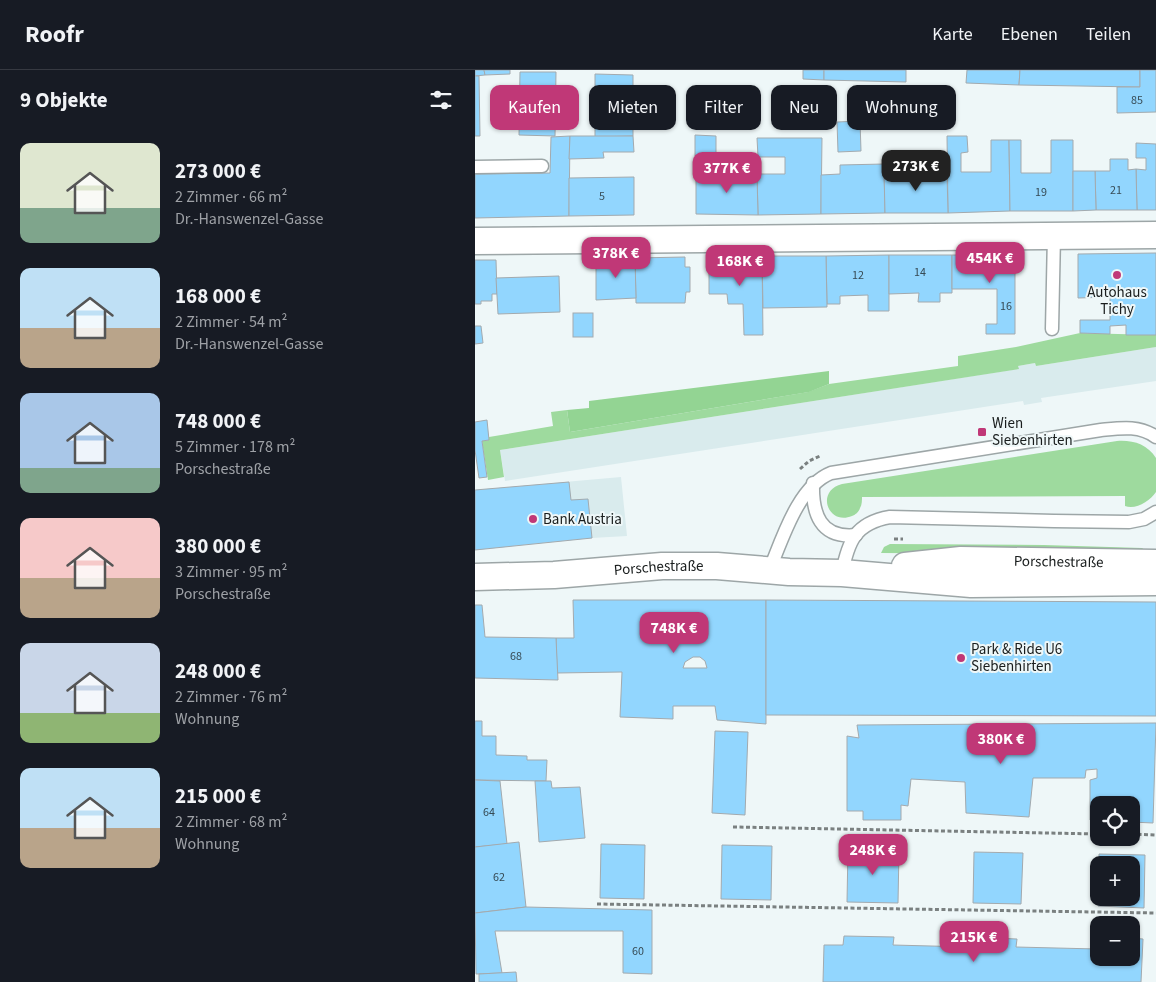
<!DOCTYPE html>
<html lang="de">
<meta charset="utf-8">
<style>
body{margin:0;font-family:"Source Sans 3",sans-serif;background:#20242c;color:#f1f3f6;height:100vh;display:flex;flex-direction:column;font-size:19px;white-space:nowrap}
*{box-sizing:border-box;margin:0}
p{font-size:16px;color:#9ea1a6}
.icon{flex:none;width:28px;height:28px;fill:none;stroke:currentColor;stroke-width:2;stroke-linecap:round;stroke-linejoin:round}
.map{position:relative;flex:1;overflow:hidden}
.details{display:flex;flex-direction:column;background:#171b24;width:475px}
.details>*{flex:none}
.top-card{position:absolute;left:15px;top:15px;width:475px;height:45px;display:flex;gap:10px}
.controls{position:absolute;left:615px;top:726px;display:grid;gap:10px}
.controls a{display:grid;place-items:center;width:50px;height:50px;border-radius:10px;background:#171b24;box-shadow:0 1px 4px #0004;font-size:25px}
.price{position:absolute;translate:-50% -42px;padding:0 11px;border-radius:10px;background:#c03877;color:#fff;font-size:16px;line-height:32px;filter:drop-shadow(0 1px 2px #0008)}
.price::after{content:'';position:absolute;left:50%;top:30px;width:15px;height:11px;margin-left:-8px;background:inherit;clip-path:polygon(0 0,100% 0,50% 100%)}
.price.active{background:#222;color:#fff}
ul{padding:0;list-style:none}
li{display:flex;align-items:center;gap:15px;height:125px;padding:0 20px}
li span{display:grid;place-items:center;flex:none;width:140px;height:100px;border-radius:10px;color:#555}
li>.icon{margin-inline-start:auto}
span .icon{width:60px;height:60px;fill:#fffc;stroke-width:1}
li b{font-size:21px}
h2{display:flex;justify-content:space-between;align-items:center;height:60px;padding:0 20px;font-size:21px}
.chip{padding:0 18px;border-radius:10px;background:#171b24;box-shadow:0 1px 4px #0004;font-size:18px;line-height:45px}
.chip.active{background:#c03877;color:#fff}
header{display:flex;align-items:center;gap:30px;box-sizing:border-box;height:70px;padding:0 25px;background:#171b24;border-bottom:1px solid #363941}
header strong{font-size:24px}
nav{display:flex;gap:28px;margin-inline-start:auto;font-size:18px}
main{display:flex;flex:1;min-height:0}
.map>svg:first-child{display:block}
.built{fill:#d9ebed}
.green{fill:#9eda9e}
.forest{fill:#93d493}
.building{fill:#92d6fe;stroke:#a3aaae;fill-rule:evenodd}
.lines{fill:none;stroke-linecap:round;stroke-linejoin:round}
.lane-casing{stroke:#9da6a7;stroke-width:15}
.street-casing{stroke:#9da6a7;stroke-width:29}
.path{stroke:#7a8080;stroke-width:3;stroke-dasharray:4 2.5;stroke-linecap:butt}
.lane{stroke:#fff;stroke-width:12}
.street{stroke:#fff;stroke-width:26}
.poi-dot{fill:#c03877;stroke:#eef7f8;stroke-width:2}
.labels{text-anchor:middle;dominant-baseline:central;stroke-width:4;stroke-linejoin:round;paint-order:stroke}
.number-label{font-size:12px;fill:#374b55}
.poi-label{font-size:15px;fill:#191d1d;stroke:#eef7f8;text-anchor:start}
.street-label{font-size:15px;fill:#191d1d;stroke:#eef7f8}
</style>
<header>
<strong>Roofr</strong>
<nav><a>Karte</a><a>Ebenen</a><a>Teilen</a></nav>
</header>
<main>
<section class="details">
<h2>9 Objekte<svg class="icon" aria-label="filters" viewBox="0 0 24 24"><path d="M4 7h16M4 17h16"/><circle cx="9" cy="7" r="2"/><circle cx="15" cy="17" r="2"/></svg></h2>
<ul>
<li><span style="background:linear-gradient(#dfe7d0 65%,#7fa58c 0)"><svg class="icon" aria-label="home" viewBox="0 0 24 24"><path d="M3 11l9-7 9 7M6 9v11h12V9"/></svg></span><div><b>273 000 €</b><p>2 Zimmer · 66 m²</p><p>Dr.-Hanswenzel-Gasse</p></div></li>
<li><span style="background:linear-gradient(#bfe0f5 60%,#b9a48a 0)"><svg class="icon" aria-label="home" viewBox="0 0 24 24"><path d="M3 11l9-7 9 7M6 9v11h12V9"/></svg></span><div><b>168 000 €</b><p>2 Zimmer · 54 m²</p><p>Dr.-Hanswenzel-Gasse</p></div></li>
<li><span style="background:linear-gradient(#a9c7e8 75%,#7fa58c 0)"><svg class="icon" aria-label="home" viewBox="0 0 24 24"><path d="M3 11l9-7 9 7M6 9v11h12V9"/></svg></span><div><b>748 000 €</b><p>5 Zimmer · 178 m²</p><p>Porschestraße</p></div></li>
<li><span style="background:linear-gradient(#f6c9c9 60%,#b9a48a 0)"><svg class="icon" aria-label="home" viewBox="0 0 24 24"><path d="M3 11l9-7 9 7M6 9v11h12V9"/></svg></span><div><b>380 000 €</b><p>3 Zimmer · 95 m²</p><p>Porschestraße</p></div></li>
<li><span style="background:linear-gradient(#c9d6e8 70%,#8fb573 0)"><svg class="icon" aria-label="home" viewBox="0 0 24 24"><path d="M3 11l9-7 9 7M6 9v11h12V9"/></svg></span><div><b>248 000 €</b><p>2 Zimmer · 76 m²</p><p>Wohnung</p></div></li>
<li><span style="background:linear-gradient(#bfe0f5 60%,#b9a48a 0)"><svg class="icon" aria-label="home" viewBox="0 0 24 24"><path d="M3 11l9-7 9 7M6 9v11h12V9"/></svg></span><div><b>215 000 €</b><p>2 Zimmer · 68 m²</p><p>Wohnung</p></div></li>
</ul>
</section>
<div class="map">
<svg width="681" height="912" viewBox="0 0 681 912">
<rect width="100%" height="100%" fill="#eef7f8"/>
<g class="built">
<path d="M681,277V311L566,328L567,332L549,335L548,331L30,411L25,380L543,299V296L560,293L561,296Z"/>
<path d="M146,407L152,466L117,468L0,480V420Z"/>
</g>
<g class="green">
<path d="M605,263L681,265V277L561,296L560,293L543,296L544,299L25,380L29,407L13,410L7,371L14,370V367L78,356L76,342L92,340L95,362L333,322L354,314L483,296V286L541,277Z"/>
<path d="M642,371C658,370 672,374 681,388V422C675,431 661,440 650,436V426L387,427C387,430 387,435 385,438C384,442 380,445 377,446C353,456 340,421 367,414Z"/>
<path d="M415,474L569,475L667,478L671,481V485L406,483L409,477Z"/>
</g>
<path class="forest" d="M354,301V314L334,322L95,362L92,340L114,338V331Z"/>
<g class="building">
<path d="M0,0H9L10,5L0,6Z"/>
<path d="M9,0H35V4L10,5Z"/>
<path d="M328,0H349V10L328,9Z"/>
<path d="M349,0H431V12L349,10Z"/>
<path d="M492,0H545L544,15L491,13Z"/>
<path d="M545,0H665V17L544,15Z"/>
<path d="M665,0H681V42L642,43V17H665Z"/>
<path d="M45,2H81L80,66L44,65Z"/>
<path d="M120,4L158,5V66L120,67Z"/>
<path d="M0,6H4L5,66H0Z"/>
<path d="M385,51L386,81L363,82L362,52Z"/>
<path d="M220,65L241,66V86H220Z"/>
<path d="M95,66L94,146L0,148V104L75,103L76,67Z"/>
<path d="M95,66H158L159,82H128L129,88L94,89Z"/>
<path d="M472,66H492L493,82L486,83V102H516V70H534L535,141L473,143Z"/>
<path d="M282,68H347L346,144L283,145L282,104H310V87H283Z"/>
<path d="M534,70H546V103H576V70H598V141H535Z"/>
<path d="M661,73L681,74V140H662L661,99L671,100V88H661Z"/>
<path d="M635,89H653V100L661,99L662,140H621L620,101H635Z"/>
<path d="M409,94L410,143L346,144V105L365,104V95Z"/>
<path d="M438,95H447V103H472L473,143H410L409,103H438Z"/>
<path d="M598,101H620L621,140L598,141Z"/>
<path d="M221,104H282L283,145L221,144Z"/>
<path d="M159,107V145L94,146V108Z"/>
<path d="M681,183V265H651V255L635,256V264L605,263V250H635V227L603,228V184Z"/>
<path d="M414,185V241H393V225L365,226V234H352L351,186Z"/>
<path d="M414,185H477V223H465V232H443L444,223L414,224Z"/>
<path d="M477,185H540V264H511V254H522V219H477Z"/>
<path d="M234,186H287L288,265H269L268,234H253L252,224H234Z"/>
<path d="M287,186H351L352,237L288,238Z"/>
<path d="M210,187V197H215V222H211L210,233H161L160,188Z"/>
<path d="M160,188L161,228L121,230V189Z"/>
<path d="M0,190H21L22,224H17V231H6V234H0Z"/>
<path d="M84,206L85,242L23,244L21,208Z"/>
<rect x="98" y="243" width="20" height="24"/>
<path d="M0,256H6L8,273L0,274Z"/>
<path d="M12,350L14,370L7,371L12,407L4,408L0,380V352Z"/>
<path d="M94,412L96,430L113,429L117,468L0,480V420Z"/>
<path d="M98,530H291V654L242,650L240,636H198V649L145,647L147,602L82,603L81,568H99ZM218,587H225L230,591L232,598H208L210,592Z"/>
<path d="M291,530L681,532V646L291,645Z"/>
<path d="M0,535H7L10,567L81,568L83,610L0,608Z"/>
<path d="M0,651H7V666H21V685L52,686V690H72L71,711L0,710Z"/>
<path d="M681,653L678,753L656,752V735H624V750H615V710L622,708V699L611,700L610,708H558L554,747L491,743L490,712L436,709L433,736L426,735V750H388V741H372V666L384,668L382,655Z"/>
<path d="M240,661L273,662L270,745L237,743Z"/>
<path d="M0,710L25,711L32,774L0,777Z"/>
<path d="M60,711H76L77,718L105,717L110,768L64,772Z"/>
<path d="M44,772L51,837L0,843V777Z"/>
<path d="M126,774L170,775L169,829L125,828Z"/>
<path d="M247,775L297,776L296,830L246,829Z"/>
<path d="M373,778L424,780L423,833L372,832Z"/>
<path d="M499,782L548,783L546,834L498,833Z"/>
<path d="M624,784L670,785L669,838L623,836L624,810V828H656V795H624Z"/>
<path d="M51,837L177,840V904L148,903V861H20L27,903L1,904L0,843Z"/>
<path d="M369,866L419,867L418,875L494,877L495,867L542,869L541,877L622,879V867H624V888H656V868L668,869L666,912H348L349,875H368Z"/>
<path d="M41,902L42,912H4V904Z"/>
</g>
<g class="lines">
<defs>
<g id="lane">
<path d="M0,97L67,96"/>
<path d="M577,259L579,165"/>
<path d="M338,413C337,443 345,469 381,465"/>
<path d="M294,501C307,470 323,416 356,403L626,360C646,358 664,355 681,367"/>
<path d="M367,503C373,472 380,453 415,447L579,451L654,452L669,449L681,442"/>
</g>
<g id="street">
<path d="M0,171L681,165"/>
<path id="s1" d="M430,496L486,490L681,493"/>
<path id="s2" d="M0,507L79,505L187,496H242L314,502L367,503L496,514L681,512"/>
</g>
</defs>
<use href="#lane" class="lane-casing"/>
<use href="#street" class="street-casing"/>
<g class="path">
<path d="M325,399L334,391L345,386"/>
<path d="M419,469H428"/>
<path d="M258,757L624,764"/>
<path d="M656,764L681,765"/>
<path d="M122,834L681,843"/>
</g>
<use href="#lane" class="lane"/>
<use href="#street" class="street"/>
</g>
<g class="poi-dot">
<circle cx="642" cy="205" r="5"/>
<rect x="502" y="357" width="10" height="10" rx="2.5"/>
<circle cx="58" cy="449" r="5"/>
<circle cx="486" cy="588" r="5"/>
</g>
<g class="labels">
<g class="number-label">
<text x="662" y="30">85</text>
<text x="641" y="120">21</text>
<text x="566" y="122">19</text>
<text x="127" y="126">5</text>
<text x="445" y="202">14</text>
<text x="383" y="205">12</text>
<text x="531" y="236">16</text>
<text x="41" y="586">68</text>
<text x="14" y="742">64</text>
<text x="24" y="807">62</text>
<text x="163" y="881">60</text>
</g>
<g class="poi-label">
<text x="642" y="222" text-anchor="middle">Autohaus<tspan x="642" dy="17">Tichy</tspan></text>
<text x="517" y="353">Wien<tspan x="517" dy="17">Siebenhirten</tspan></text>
<text x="68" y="449">Bank Austria</text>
<text x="496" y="579">Park &amp; Ride U6<tspan x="496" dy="17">Siebenhirten</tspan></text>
</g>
<g class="street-label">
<text stroke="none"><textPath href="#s1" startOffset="154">Porschestraße</textPath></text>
<text stroke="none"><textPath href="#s2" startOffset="184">Porschestraße</textPath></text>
</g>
</g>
</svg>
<div class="controls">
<a><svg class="icon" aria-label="locate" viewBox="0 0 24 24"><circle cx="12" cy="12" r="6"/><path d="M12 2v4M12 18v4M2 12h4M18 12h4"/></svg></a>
<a>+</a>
<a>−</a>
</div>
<b class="price active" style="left:441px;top:122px">273K €</b>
<b class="price" style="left:252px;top:124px">377K €</b>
<b class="price" style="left:141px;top:209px">378K €</b>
<b class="price" style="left:515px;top:214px">454K €</b>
<b class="price" style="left:265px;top:217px">168K €</b>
<b class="price" style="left:199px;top:584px">748K €</b>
<b class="price" style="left:526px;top:695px">380K €</b>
<b class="price" style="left:398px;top:806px">248K €</b>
<b class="price" style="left:499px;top:893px">215K €</b>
<div class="top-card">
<a class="chip active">Kaufen</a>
<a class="chip">Mieten</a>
<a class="chip">Filter</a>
<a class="chip">Neu</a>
<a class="chip">Wohnung</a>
</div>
</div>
</main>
